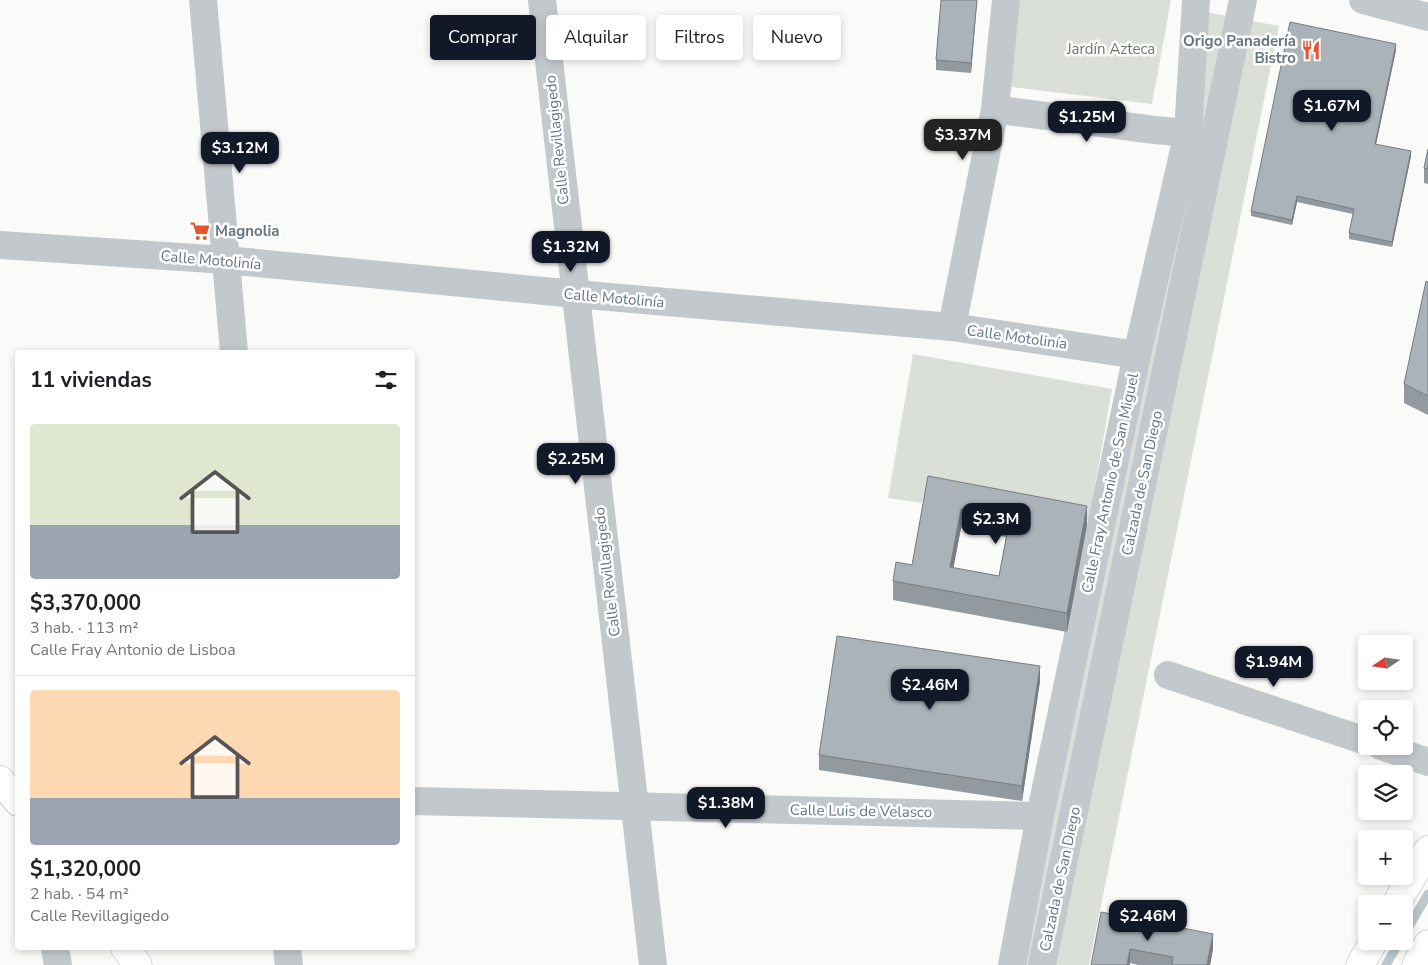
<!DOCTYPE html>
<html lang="es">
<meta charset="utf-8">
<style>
body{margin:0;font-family:"Nunito Sans",sans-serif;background:#f6f6f6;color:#202124;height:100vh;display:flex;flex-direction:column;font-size:19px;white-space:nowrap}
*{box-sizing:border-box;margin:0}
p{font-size:16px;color:#757577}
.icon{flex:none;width:28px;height:28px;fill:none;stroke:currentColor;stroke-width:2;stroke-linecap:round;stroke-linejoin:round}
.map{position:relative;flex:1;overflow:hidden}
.drawer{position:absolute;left:15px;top:350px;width:400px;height:600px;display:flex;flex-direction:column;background:#fff;border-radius:5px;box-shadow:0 2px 8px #0003}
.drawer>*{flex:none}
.top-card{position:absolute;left:430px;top:15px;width:475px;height:45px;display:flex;gap:10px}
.needle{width:32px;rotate:257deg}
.controls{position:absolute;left:1358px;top:635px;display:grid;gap:10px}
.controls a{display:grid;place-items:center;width:55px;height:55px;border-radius:5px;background:#fff;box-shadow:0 2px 8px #0003;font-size:25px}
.price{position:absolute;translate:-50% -42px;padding:0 11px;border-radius:10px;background:#111827;color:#fff;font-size:16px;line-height:32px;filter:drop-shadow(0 1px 2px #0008)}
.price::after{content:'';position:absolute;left:50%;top:30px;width:15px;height:11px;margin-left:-8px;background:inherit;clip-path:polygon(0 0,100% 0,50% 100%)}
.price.selected{background:#222;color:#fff}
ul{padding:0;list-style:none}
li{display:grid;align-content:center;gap:10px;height:265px;padding:0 15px}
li+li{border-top:1px solid #e0e0e0}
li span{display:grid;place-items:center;height:155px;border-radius:5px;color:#555}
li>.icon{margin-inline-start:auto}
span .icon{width:90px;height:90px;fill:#fffc;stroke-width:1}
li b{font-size:21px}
h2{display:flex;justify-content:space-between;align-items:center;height:60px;padding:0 15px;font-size:21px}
.tag{padding:0 18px;border-radius:5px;background:#fff;box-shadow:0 2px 8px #0003;font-size:18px;line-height:45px}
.tag.selected{background:#111827;color:#fff}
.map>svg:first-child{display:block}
.green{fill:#dadfd7}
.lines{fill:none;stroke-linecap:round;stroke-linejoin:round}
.stream{stroke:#bbc7cb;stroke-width:9}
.major-casing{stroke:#b5babe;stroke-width:29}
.minor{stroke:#c3c8cc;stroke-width:28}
.major{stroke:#fff;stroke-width:28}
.wall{fill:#929a9f;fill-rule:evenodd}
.shaded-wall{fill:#777d82}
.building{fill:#aab3b9;stroke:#777d82;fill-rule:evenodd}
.labels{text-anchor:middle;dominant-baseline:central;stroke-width:5;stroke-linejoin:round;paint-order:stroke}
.poi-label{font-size:15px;font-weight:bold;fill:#657683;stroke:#fff;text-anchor:end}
.park-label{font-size:15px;fill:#687a64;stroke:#fff}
.street-label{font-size:15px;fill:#657683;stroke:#fff}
</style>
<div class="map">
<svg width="1428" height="965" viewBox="0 0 1428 965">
<rect width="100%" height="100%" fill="#fafaf8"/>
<g class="green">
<path d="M1013,0H1171L1152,104L1003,86Z"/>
<path d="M1201,11L1279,26L1089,965H1019Z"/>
<path d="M913,354L1112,389L1089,520L925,490L922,503L888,498Z"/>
</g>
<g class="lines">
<g class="stream">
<path d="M1404,935L1428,894"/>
<path d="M1386,965L1400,941"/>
</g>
<defs>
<g id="major">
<path d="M0,780L18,802"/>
<path d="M1396,904L1428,850"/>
<path d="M125,948L138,965"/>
<path d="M1360,965L1374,941"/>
<path d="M1416,965L1428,944"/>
</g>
</defs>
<use href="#major" class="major-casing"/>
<g class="minor">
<path d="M203,0L234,352"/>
<path d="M542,0L653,965"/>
<path d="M1363,0L1428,17"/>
<path d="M995,109L1000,110L1155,130L1188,133"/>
<path d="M0,245L226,260L575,294L952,327L1137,355"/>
<path d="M952,327L995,109L1006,0"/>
<path d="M1168,675L1366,741"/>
<path d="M1381,746L1428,762"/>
<path d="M412,801L1040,816"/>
<path d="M55,948L58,965"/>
<path d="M287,948L289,965"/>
<path d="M1012,965L1040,816L1137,355L1188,133L1196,0"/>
<path d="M1042,965L1243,0"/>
</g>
<use href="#major" class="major"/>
</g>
<g class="wall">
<path d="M977,0L971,73L936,70V60Z"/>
<path d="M1396,50L1376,144L1411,156L1392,247L1349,239V233L1353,214L1297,202L1292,225L1251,216V211Z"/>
<path d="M1428,149V184L1424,183V168Z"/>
<path d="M1428,282V415L1404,403V384Z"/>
<path d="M928,476L1087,525L1067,632L893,600V581L912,565ZM961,528L1006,537L999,576L953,568Z"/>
<path d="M1040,681L1022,801L819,770V755Z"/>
<path d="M1101,912L1213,949L1210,965H1138L1130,963Z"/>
</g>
<g class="shaded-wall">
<path d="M977,0L971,73V63Z"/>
<path d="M1396,44V50L1375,149V144Z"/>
<path d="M1411,151V156L1392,247V242Z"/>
<path d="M1297,196V202L1292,225V220Z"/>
<path d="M1087,506V525L1067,632V613Z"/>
<path d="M961,509V528L950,586V567Z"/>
<path d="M1040,666V681L1022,801V786Z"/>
<path d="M1213,934V949L1210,965H1207Z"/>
<path d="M1130,949V965H1127Z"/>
</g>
<g class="building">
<path d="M941,0H977L971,63L936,60Z"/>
<path d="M1290,22L1396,44L1375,144L1411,151L1392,242L1349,233L1354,209L1297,196L1292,220L1251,211Z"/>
<path d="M1428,149V169L1424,168Z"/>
<path d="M1426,281L1428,282V396L1404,384Z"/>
<path d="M928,476L1087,506L1067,613L893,581L896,562L912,565ZM961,509L1010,518L999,576L950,567Z"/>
<path d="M837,636L1040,666L1022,786L819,755Z"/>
<path d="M1101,912L1213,934L1207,965H1172L1173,957L1130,949L1127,965H1091Z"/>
</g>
<defs>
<symbol id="restaurant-bare" viewBox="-9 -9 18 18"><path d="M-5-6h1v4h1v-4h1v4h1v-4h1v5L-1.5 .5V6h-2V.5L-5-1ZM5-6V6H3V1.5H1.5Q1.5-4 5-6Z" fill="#e4572e" stroke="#fff" stroke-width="2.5" paint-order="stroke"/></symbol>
<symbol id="supermarket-bare" viewBox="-9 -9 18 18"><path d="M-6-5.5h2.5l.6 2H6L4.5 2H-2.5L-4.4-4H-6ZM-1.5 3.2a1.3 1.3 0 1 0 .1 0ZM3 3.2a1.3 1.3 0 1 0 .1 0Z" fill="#e4572e" stroke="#fff" stroke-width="2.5" paint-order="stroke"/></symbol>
</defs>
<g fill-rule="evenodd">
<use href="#restaurant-bare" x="1297" y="36" width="28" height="28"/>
<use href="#supermarket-bare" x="186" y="217" width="28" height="28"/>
</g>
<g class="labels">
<g class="poi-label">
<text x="1296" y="41">Origo Panadería<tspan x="1296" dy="17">Bistro</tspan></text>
<text x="215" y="231" text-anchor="start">Magnolia</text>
</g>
<g class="park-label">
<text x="1111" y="49">Jardín Azteca</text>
</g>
<g class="street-label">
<text transform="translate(557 140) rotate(-96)">Calle Revillagigedo</text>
<text transform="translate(211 260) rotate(5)">Calle Motolinía</text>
<text transform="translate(614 298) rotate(5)">Calle Motolinía</text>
<text transform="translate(1017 337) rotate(8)">Calle Motolinía</text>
<text transform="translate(1110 483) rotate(-78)">Calle Fray Antonio de San Miguel</text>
<text transform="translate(1142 483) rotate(-78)">Calzada de San Diego</text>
<text transform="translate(607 572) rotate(-97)">Calle Revillagigedo</text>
<text transform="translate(861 811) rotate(1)">Calle Luis de Velasco</text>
<text transform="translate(1060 879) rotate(-78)">Calzada de San Diego</text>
</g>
</g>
</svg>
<div class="controls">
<a><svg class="needle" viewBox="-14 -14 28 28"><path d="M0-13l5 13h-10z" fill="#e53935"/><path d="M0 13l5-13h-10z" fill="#757577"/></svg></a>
<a><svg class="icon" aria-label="locate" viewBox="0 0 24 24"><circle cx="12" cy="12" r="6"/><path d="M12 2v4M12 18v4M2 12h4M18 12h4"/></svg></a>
<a><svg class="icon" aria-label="layers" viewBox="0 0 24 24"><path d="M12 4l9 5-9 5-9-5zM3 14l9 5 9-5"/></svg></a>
<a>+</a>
<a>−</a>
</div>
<b class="price" style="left:1332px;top:132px">$1.67M</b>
<b class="price" style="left:1087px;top:143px">$1.25M</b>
<b class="price selected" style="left:963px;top:161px">$3.37M</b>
<b class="price" style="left:240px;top:174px">$3.12M</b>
<b class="price" style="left:571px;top:273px">$1.32M</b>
<b class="price" style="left:576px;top:485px">$2.25M</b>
<b class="price" style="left:996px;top:545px">$2.3M</b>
<b class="price" style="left:1274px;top:688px">$1.94M</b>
<b class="price" style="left:930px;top:711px">$2.46M</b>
<b class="price" style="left:726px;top:829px">$1.38M</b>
<b class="price" style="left:1148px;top:942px">$2.46M</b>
<div class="top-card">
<a class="tag selected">Comprar</a>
<a class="tag">Alquilar</a>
<a class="tag">Filtros</a>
<a class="tag">Nuevo</a>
</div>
<section class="drawer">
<h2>11 viviendas<svg class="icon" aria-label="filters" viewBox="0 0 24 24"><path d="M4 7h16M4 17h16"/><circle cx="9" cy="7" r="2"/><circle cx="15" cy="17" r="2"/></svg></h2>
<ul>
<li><span style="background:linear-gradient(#dfe7d0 65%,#9aa5b1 0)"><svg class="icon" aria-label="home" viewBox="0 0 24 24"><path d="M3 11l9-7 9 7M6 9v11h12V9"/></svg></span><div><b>$3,370,000</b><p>3 hab. · 113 m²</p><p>Calle Fray Antonio de Lisboa</p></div></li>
<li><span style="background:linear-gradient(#ffd9b3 70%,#9aa5b1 0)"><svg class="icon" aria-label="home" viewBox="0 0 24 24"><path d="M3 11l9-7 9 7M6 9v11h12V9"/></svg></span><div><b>$1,320,000</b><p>2 hab. · 54 m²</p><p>Calle Revillagigedo</p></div></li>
</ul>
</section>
</div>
